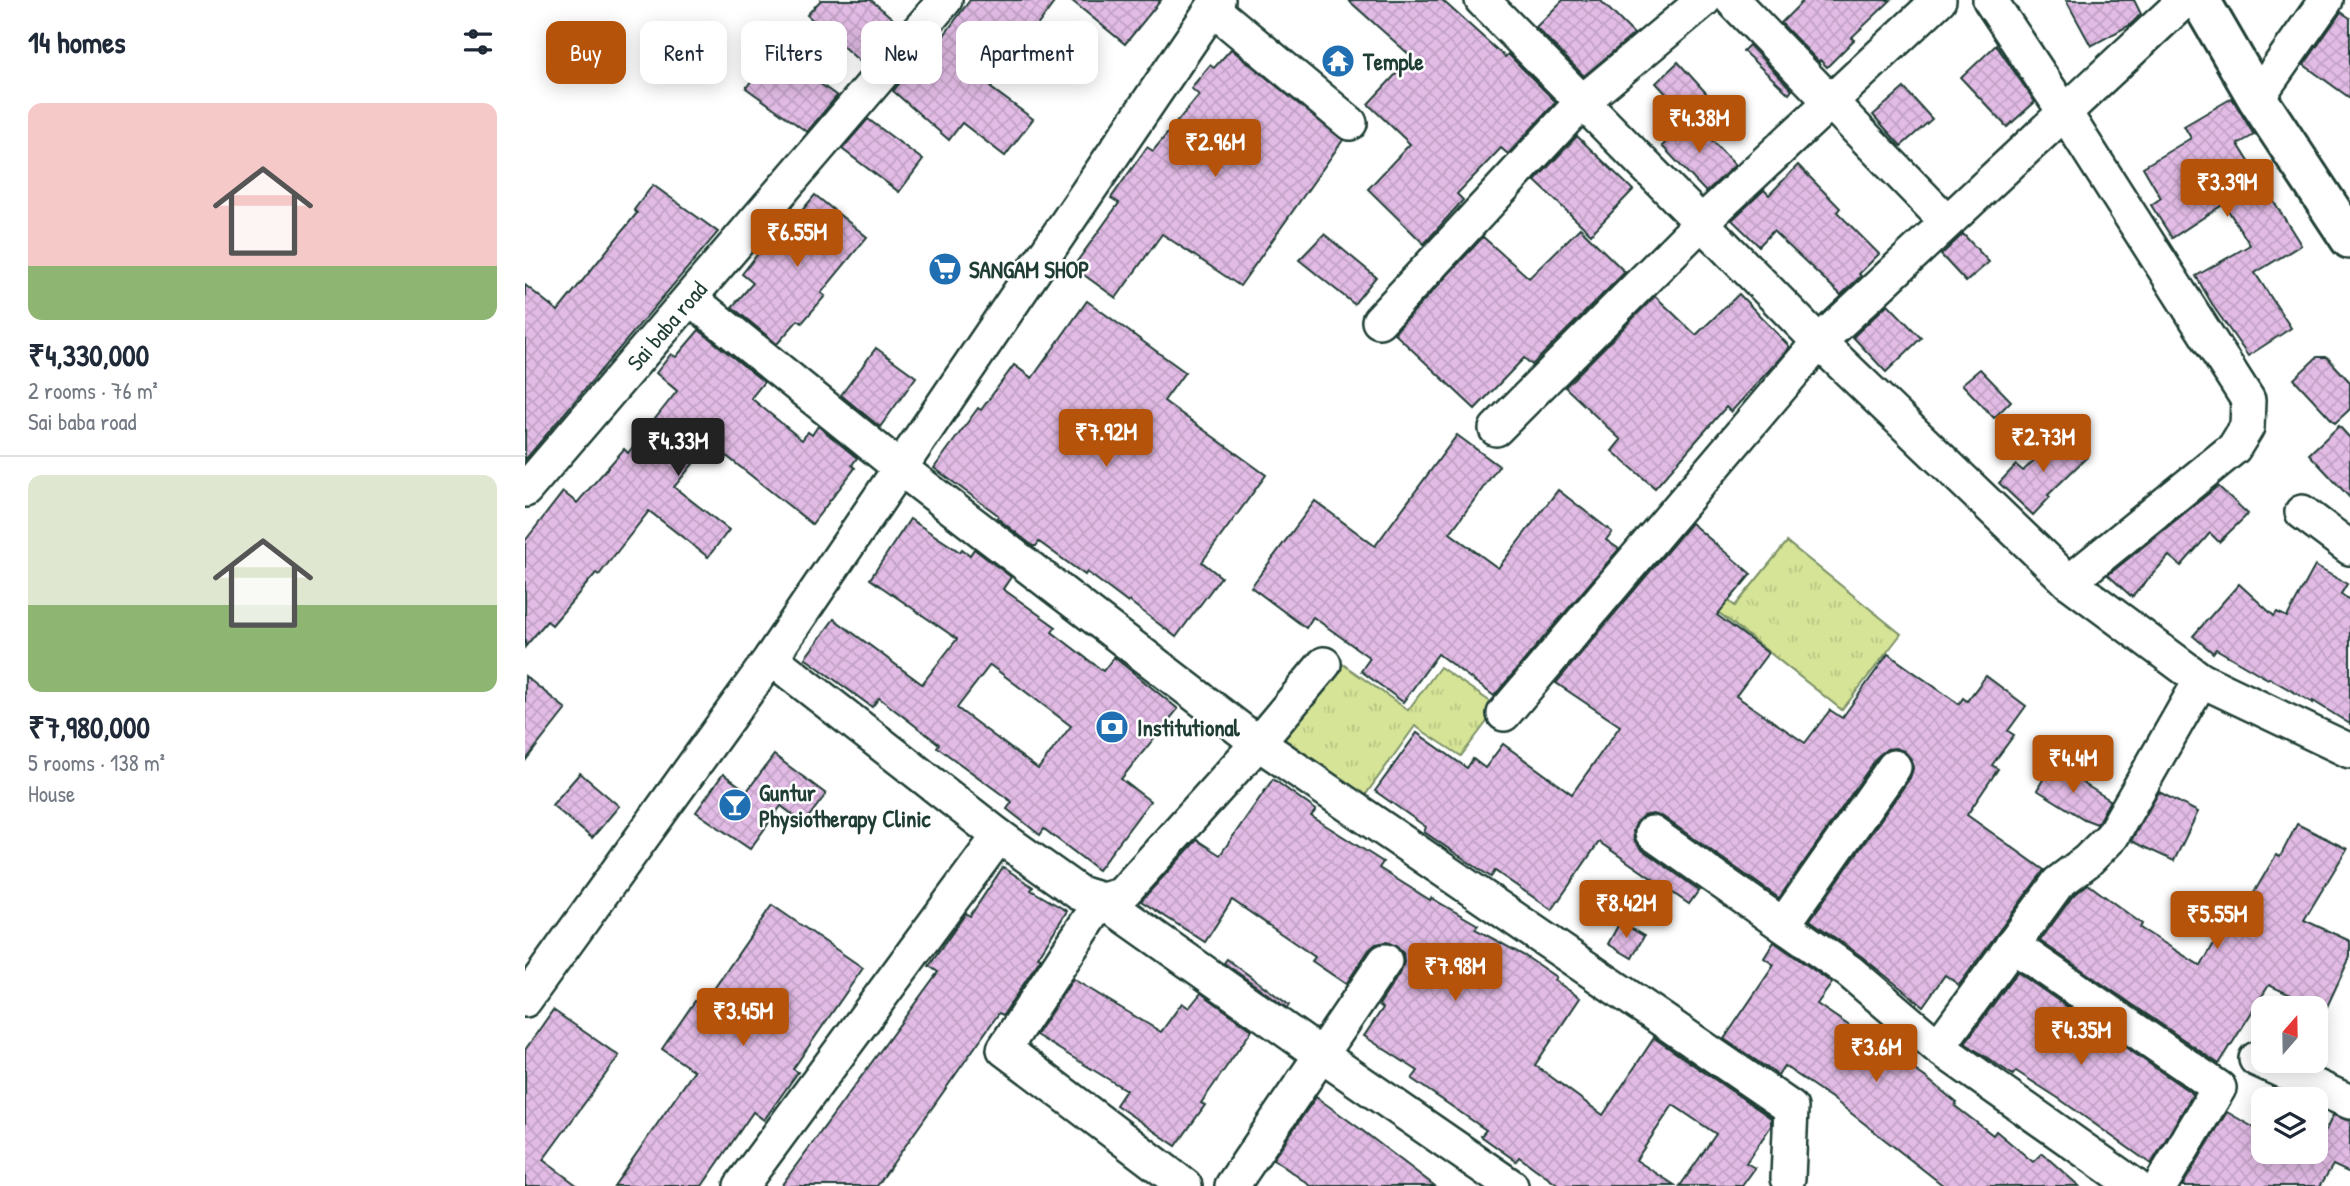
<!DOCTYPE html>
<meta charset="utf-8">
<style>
body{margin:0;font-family:"Patrick Hand",sans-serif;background:#f2f2f3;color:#1f2937;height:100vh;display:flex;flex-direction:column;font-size:26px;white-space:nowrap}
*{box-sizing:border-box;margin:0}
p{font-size:23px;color:#747a83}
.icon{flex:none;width:38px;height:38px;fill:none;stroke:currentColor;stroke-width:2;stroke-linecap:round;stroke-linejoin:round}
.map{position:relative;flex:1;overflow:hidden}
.details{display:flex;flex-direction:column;background:#fff;width:525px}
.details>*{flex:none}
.banner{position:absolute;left:21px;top:21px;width:665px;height:63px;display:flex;gap:14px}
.needle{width:46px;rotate:20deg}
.fabs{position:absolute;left:1726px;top:996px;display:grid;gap:14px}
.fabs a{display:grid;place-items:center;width:77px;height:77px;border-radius:14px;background:#fff;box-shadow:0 4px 18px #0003;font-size:35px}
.price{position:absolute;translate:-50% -60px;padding:0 16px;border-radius:7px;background:#b45309;color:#fff;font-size:23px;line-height:46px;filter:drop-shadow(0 2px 4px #0008)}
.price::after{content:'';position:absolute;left:50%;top:42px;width:21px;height:16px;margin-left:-10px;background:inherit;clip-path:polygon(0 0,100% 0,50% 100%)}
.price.current{background:#222;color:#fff}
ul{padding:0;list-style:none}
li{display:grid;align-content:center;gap:14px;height:371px;padding:0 28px}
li+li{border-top:2px solid #e0e1e3}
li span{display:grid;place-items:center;height:217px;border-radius:14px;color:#555}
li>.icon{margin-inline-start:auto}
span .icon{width:126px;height:126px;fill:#fffc;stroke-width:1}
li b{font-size:30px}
h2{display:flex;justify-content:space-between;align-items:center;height:84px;padding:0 28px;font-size:30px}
.chip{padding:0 24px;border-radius:14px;background:#fff;box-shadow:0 4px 18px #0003;font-size:24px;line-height:63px}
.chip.current{background:#b45309;color:#fff}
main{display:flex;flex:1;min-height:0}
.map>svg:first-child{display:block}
.grass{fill:url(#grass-tufts);stroke:#7a9066;stroke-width:2}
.building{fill:url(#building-cross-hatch);stroke:#1f3d34;stroke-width:2;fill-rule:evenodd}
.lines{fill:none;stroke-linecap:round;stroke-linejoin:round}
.minor-casing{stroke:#1f3d34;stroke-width:38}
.tertiary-casing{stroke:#1f3d34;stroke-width:44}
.minor{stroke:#fff;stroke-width:33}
.tertiary{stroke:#fff;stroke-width:38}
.labels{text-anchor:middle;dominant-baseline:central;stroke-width:5;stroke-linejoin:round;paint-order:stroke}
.poi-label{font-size:23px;font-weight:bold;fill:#1f3d34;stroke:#fff;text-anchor:start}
.street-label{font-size:23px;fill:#1f3d34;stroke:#fff}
</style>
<main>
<section class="details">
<h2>14 homes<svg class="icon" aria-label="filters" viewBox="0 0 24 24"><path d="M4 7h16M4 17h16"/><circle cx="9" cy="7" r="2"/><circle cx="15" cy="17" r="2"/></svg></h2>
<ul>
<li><span style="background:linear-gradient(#f6c9c9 75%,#8fb573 0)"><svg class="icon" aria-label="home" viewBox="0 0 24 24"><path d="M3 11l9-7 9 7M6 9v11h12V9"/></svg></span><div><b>₹4,330,000</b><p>2 rooms · 76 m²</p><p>Sai baba road</p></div></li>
<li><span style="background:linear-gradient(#dfe7d0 60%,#8fb573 0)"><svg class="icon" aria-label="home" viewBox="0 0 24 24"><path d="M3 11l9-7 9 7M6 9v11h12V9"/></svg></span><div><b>₹7,980,000</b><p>5 rooms · 138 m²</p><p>House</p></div></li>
</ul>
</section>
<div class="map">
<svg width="1825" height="1186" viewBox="0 0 1825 1186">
<defs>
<pattern id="grass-tufts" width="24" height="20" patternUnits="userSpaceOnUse" patternTransform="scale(1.75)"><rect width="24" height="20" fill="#d6e497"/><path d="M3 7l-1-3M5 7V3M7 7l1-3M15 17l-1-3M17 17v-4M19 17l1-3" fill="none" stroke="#b7c483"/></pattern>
<pattern id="building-cross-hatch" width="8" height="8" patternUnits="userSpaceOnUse" patternTransform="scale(1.75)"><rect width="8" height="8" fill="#e3bce6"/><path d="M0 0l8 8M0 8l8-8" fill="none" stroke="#c2a2c6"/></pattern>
</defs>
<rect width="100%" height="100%" fill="#fff"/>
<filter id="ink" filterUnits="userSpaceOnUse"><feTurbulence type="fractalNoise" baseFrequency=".0143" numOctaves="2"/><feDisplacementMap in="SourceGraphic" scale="14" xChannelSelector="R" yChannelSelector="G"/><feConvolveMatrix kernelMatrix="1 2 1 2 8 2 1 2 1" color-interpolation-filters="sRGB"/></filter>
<g filter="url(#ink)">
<g class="grass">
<path d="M1128,536L1210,606L1262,542L1376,634L1317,710L1117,552Z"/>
<path d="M812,660L883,710L915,667L973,707L936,756L890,726L836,801L752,740Z"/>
</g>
<g class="building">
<path d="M296,0H346L374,24L339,65L282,15Z"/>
<path d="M445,0H531L466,88L508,119L480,156L437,123L424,140L368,91L403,50L406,53Z"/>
<path d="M546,0H636L600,44Z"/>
<path d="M823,0H917L980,57L983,54L1031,102L983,154L976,148L932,194L938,200L899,244L843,189L885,144L843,104L887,57Z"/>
<path d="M1038,0H1075L1109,34L1059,76L1011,27Z"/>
<path d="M1279,0H1366L1326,38L1329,40L1302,67L1295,60L1294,62L1256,23Z"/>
<path d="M1541,0H1609L1616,14L1605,25L1566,46Z"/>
<path d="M1816,12L1825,18V98L1779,65Z"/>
<path d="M1224,45L1267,90L1264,94L1218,51Z"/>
<path d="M1471,45L1510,102L1482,127L1436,78Z"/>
<path d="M706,49L818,140L715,286L637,234L591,298L548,267L594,203L586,198L622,147L628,151L674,95L666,88L685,65L689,68Z"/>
<path d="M249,50L312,96L282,132L221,88Z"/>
<path d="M1153,62L1182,94L1160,114L1131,83Z"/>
<path d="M1379,88L1407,119L1376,146L1348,115Z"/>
<path d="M1707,98L1729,135L1713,144L1776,245L1730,273L1766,328L1723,356L1690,309L1671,276L1725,245L1699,204L1647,238L1626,205L1636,198L1618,167L1666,138L1659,126Z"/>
<path d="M343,119L398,160L374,192L317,149Z"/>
<path d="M1167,119L1210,165L1181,192L1137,146Z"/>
<path d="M1052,136L1108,190L1066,234L1010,181Z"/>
<path d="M1273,165L1315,208L1312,212L1354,254L1334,274L1336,276L1316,295L1248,231L1234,246L1207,220L1239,190L1244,195Z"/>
<path d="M128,185L193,232L0,460V285L33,311L112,213L109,210Z"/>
<path d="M290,195L342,237L296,293L300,296L277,323L273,320L252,344L207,307L228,283L217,274L239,246L244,250Z"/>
<path d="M1055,228L1100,272L1007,365L999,358L950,409L869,333L958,237L1004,278Z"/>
<path d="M799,234L851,277L829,304L774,260Z"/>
<path d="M1438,234L1464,262L1441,282L1416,255Z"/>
<path d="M1214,294L1265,347L1206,412L1201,407L1130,488L1087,451L1096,440L1040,387L1130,296L1171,335Z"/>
<path d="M562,301L660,372L639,401L741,475L677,562L696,577L651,637L604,601L603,603L562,572L560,575L514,542L511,546H508L472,518L473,515L409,468L453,408L456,410L489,365L507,378Z"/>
<path d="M1363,304L1396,338L1361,372L1328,337Z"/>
<path d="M174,330L239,382L226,398L277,440L283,432L287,435L293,426L332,458L327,465L330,468L287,524L185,443L149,487L204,530L183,557L124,511L74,575L71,573L27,625L22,621L0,647V541L38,492L52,503L99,449L103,453L152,391L131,373L146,354L151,357Z"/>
<path d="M351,348L391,377L355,427L316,395Z"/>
<path d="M1792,357H1802L1825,382V409L1810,423L1769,379Z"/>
<path d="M1455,369L1486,401L1469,418L1437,384Z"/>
<path d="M1814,426L1825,438V498L1784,454Z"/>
<path d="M1537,433L1562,457L1523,495L1525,497L1508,515L1474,483L1491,465L1498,471Z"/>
<path d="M932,435L974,466L925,533L973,568L1033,490L1087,532L1081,540L1094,549L969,696L913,654L878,702L836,671L845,658L788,617L781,628L726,587L790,501L850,546Z"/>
<path d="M1693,486L1723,514L1694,542L1685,533L1656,566L1644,556L1607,597L1583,575Z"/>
<path d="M385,519L435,552L437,549L445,555L449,549L486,577L478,589L531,627L527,632L578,671L589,657L653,709L596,779L625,801L573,870L519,829L515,835L482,809L487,802L412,747L414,744L354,698L347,707L280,658L309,619L397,684L432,639L345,579ZM465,665L546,726L513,769L432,708Z"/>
<path d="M1166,523L1226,574L1192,615L1243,653L1211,696L1280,743L1305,710L1317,718L1363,654L1434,704L1438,698L1442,701L1461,676L1501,706L1483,731L1489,735L1467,765L1473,769L1442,815L1519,870L1434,985L1420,975L1398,1006L1336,956L1285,920L1385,778L1388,769L1387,760L1379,751L1371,748L1362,749L1353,756L1254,898L1138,817L1128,814L1118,816L1112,821L1108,831L1109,840L1116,849L1174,890L1164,904L1074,842L1027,910L970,871L966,877L933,855L899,832L901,827L850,791L892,733L942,768L948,759L960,768L978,744L1047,794L1095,726L1031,683Z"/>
<path d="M1790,566L1822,584L1816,594L1825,600V724L1788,701V703L1744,678L1743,679L1691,649L1688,653L1668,636L1714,584L1749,616L1752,612L1762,617Z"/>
<path d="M0,676L41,709L0,761Z"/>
<path d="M249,755L301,794L279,823L256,806L225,849L171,812L198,774L222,791Z"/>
<path d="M1527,764L1585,800L1572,824L1559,819L1512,790Z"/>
<path d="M55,773L94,806L67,838L27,805Z"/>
<path d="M748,779L791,810L786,816L858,862L854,868L905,900L906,898L953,925L950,929L1000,956L1031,977L1029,980L1055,998L1010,1065L1078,1115L1129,1038L1246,1118V1126L1221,1163L1230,1168L1217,1186H1155L1191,1134L1148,1105L1111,1160L1151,1186H1034L994,1157L991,1161L956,1136L961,1130L887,1079L893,1071L839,1036L858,1008L854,1005L876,971L879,962L878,953L871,946L862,942L851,944L844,950L821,984L787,961L790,957L707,900L680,942L616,901L672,840L695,855Z"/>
<path d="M1634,792L1673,812L1649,861L1606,841Z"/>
<path d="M1772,824L1822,849L1779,920L1825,941V957L1800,1011L1744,985L1694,1064L1515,941L1547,897L1563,884L1617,924L1615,928L1676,966L1716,896L1724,901L1751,855L1755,857Z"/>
<path d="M478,867L508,887L506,890L542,911L513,957L516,958L478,1015L474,1013L352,1186H256L413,972L404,966L441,913L445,916Z"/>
<path d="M247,905L338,968L268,1069L273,1072L239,1120L228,1112L177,1186H89L169,1071L137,1049L170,1001L177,1006Z"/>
<path d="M1095,922L1119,936L1107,958L1083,944Z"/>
<path d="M1249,942L1307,983L1292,1004L1400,1077L1432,1103L1430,1106L1468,1135L1471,1131L1508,1162L1517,1153L1554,1186H1419L1308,1099L1259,1066L1253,1075L1199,1039L1249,965L1239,958Z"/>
<path d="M702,959L764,1005L762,1008L699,963Z"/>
<path d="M1492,972L1668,1094L1626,1164L1533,1098L1491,1071L1488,1075L1440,1043Z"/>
<path d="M548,979L636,1032L657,1003L664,1008L676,993L727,1030L676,1103L680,1105L651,1146L591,1105L601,1090L511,1035Z"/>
<path d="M28,1010L94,1056L18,1160L53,1186H0V1050Z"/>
<path d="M791,1097L834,1128L910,1186H786L748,1159Z"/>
<path d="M1702,1112L1738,1133V1152H1791L1808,1115L1825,1121V1173L1808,1165L1795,1186H1657Z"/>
</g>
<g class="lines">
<defs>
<g id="minor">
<path d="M957,0L1294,342L1544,582L1676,680L1825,751"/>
<path d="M1207,0L1422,222"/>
<path d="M1465,0L1540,113L1723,400L1722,427L1709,448L1544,582"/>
<path d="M688,9L825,123"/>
<path d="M1732,98L1801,0"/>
<path d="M165,298L375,468L733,743L1266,1108L1263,1178"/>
<path d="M854,321L1057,102L1179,0"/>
<path d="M971,429L1176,223L1414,0"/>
<path id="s1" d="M0,490L420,0"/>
<path d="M1777,512L1825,548"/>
<path d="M246,658L474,836L554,893L577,900L596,895L733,743L799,664"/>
<path d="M979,714L1294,342L1660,0"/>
<path d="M1127,833L1325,972L1413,1047L1610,1186"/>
<path d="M1258,925L1369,767"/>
<path d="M1487,945L1694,1088L1635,1186"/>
<path d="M0,1000L246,658L693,0"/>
<path d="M1413,1047L1533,883L1562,861L1587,836L1676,680"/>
<path d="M1731,1059L1825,1102"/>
<path d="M216,1186L474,836"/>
<path d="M660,1186L479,1049L577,900L796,1055L986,1186"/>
<path d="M707,1186L860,961"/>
</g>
<path id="tertiary" d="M1675,0L1732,98L1825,239"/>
</defs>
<use href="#minor" class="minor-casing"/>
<use href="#tertiary" class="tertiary-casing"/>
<use href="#minor" class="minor"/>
<use href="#tertiary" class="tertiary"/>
</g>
</g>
<defs>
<symbol id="temple-disc" viewBox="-11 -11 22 22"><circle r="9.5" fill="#1f6fb2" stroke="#fff"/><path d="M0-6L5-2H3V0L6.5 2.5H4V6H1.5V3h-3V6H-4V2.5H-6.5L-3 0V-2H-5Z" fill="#fff"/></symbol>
<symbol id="supermarket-disc" viewBox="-11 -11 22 22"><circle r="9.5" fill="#1f6fb2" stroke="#fff"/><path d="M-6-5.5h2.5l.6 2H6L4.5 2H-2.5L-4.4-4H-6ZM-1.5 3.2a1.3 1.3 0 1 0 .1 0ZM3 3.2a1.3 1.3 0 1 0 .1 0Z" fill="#fff"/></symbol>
<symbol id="bank-disc" viewBox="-11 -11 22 22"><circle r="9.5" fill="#1f6fb2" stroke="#fff"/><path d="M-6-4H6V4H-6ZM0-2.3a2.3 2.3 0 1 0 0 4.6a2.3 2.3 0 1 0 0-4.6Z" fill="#fff"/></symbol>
<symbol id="bar-disc" viewBox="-11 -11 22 22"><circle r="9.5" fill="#1f6fb2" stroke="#fff"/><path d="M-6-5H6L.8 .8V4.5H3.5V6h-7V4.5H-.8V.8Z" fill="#fff"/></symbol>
</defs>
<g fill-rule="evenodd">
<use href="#temple-disc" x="794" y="42" width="38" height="38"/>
<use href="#supermarket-disc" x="401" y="250" width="38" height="38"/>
<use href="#bank-disc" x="568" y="708" width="38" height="38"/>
<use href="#bar-disc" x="191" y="786" width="38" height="38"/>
</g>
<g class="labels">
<g class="poi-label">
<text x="838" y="61">Temple</text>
<text x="444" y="269">SANGAM SHOP</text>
<text x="612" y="727">Institutional</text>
<text x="234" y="792">Guntur<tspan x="234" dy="26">Physiotherapy Clinic</tspan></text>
</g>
<g class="street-label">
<text stroke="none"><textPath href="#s1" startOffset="217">Sai baba road</textPath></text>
</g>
</g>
</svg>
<div class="fabs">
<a><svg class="needle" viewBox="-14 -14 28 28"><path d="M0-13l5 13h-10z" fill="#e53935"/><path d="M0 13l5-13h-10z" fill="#747a83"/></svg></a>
<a><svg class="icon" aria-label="layers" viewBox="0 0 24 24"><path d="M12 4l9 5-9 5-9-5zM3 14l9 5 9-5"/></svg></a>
</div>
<b class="price" style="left:1174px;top:155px">₹4.38M</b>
<b class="price" style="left:690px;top:179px">₹2.96M</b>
<b class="price" style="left:1702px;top:219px">₹3.39M</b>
<b class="price" style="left:272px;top:269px">₹6.55M</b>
<b class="price" style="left:581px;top:469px">₹7.92M</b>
<b class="price" style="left:1518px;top:474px">₹2.73M</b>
<b class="price current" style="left:153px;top:478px">₹4.33M</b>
<b class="price" style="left:1548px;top:795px">₹4.4M</b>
<b class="price" style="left:1101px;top:940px">₹8.42M</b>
<b class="price" style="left:1692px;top:951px">₹5.55M</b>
<b class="price" style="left:930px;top:1003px">₹7.98M</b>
<b class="price" style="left:218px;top:1048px">₹3.45M</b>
<b class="price" style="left:1556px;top:1067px">₹4.35M</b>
<b class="price" style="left:1351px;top:1084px">₹3.6M</b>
<div class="banner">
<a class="chip current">Buy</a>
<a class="chip">Rent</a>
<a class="chip">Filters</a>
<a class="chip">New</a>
<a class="chip">Apartment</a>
</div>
</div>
</main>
